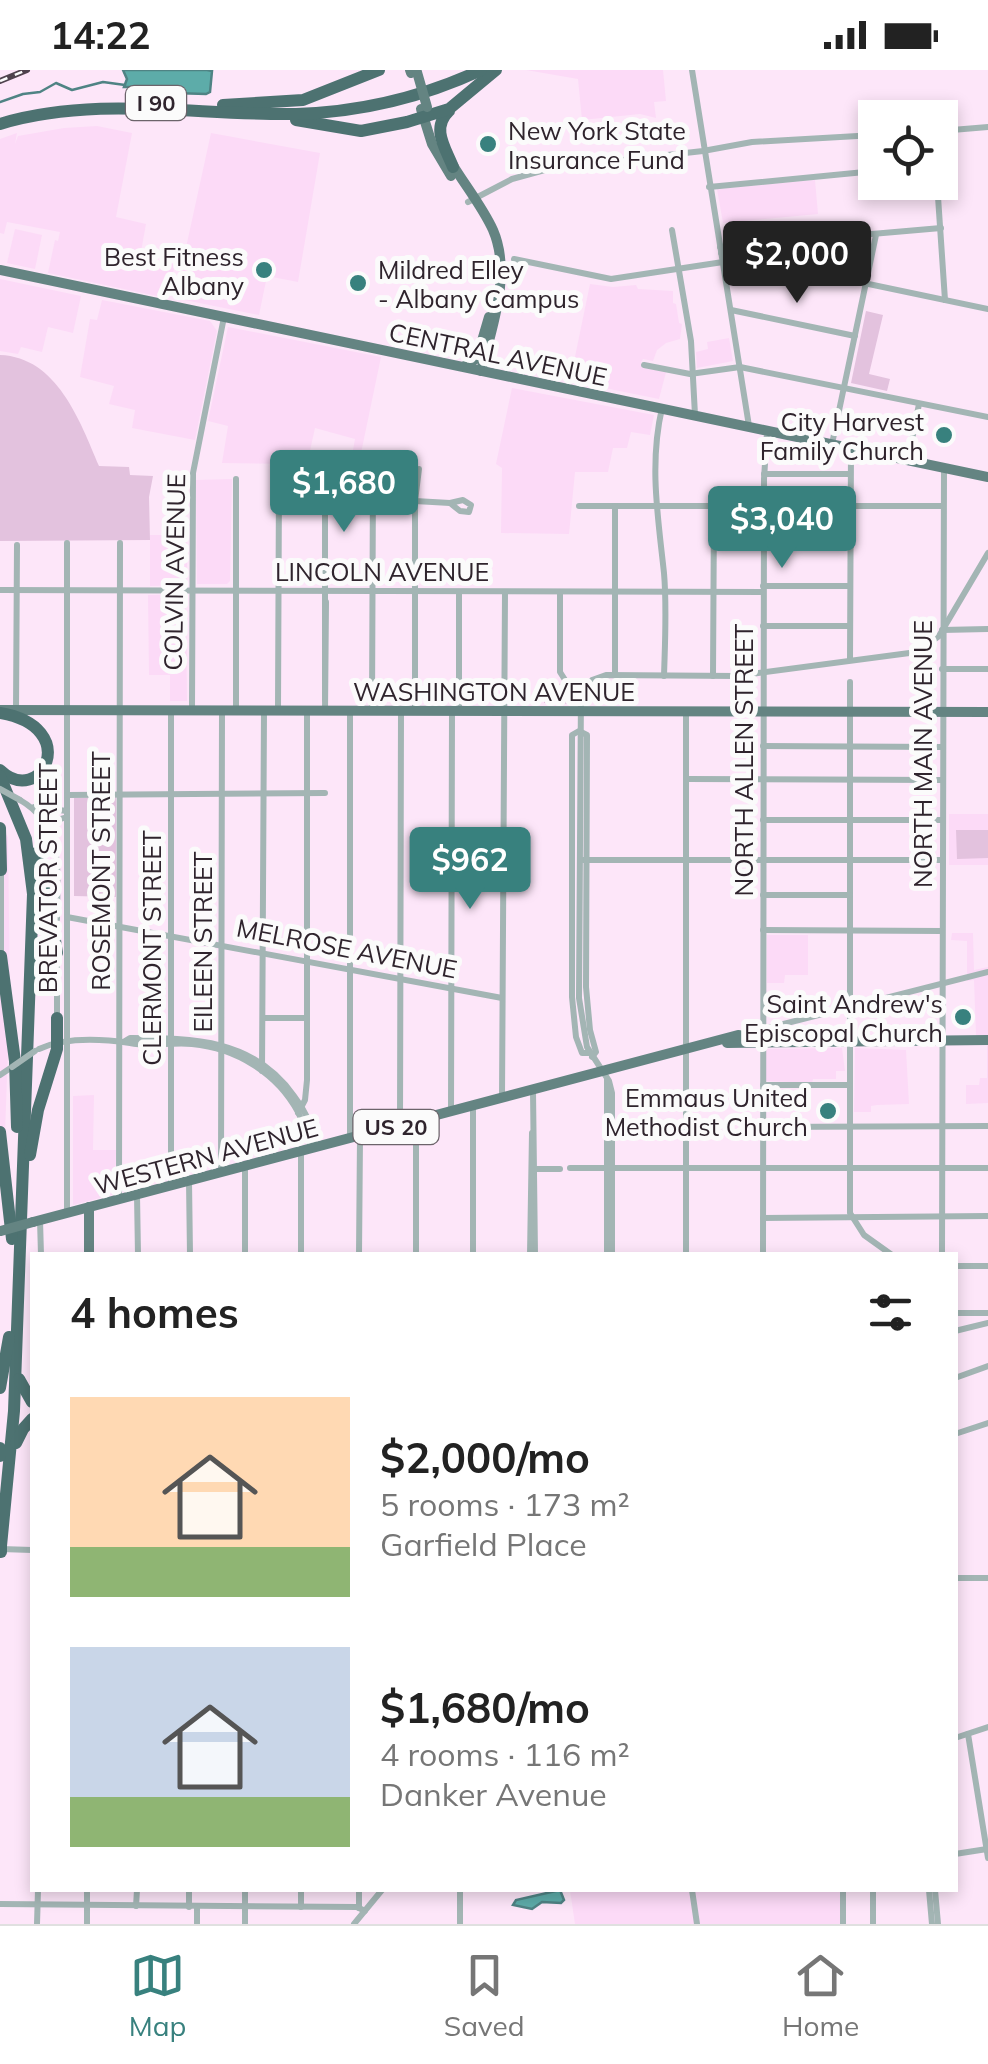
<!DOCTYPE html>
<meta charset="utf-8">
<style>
body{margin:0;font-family:Mulish,sans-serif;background:#f2f2f2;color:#222;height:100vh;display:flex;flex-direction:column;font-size:38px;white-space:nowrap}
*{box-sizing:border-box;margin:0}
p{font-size:32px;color:#767676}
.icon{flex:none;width:55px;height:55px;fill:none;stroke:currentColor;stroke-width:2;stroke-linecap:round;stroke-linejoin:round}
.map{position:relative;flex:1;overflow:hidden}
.drawer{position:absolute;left:30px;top:1182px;width:928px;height:640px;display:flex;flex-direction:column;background:#fff;border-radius:0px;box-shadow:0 5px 15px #0003}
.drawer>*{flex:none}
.controls{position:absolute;left:858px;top:30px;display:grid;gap:20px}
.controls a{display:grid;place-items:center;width:100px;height:100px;border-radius:0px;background:#fff;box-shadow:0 5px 15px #0003;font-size:50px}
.price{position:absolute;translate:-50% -85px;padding:0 22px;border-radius:10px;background:#38817e;color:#fff;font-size:32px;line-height:65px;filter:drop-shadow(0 2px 5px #0008)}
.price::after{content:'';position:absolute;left:50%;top:60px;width:30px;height:22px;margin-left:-15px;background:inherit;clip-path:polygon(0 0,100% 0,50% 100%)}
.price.current{background:#222;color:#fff}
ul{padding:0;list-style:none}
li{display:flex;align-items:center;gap:30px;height:250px;padding:0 40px}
li span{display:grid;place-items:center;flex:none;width:280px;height:200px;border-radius:0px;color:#555}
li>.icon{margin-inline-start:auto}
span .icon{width:120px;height:120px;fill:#fffc;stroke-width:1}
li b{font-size:42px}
h2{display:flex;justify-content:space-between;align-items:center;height:120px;padding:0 40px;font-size:42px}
.status{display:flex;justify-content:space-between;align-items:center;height:70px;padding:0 50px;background:#fff;direction:ltr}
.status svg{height:28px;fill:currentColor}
.dock{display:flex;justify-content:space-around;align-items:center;height:140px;border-top:2px solid #e0e0e0;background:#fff;font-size:28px;color:#767676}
.dock a{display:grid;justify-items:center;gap:5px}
.dock .current{color:#38817e}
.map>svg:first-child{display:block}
.built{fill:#fcdaf7}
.green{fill:#e3c2de}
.water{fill:#5daca9;stroke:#4f8384;stroke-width:2.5}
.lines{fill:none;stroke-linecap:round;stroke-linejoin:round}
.stream{stroke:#4f8384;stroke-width:2.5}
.minor{stroke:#a3b5b4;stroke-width:6}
.major{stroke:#648482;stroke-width:10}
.highway{stroke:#4d7271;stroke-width:12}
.rail-casing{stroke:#4f424d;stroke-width:6}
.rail{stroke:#fbfbfb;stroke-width:2.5;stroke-dasharray:8;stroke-linecap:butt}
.minor-bridge{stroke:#a3b5b4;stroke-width:6}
.major-bridge{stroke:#648482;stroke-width:10}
.highway-bridge{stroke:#4d7271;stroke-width:12}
.poi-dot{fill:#38817e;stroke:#fbfbfb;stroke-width:4}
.labels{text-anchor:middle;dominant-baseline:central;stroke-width:10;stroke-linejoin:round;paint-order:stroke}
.shield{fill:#fbfbfb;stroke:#6c646b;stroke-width:2.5}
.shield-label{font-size:22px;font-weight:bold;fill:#2f242d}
.poi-label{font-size:25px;fill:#2f242d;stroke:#fbfbfb;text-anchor:end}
.street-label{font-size:25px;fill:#2f242d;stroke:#fbfbfb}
</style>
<div class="status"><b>14:22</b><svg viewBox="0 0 49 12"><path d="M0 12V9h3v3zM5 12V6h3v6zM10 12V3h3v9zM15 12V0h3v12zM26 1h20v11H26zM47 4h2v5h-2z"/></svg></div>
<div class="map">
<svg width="988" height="1854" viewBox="0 0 988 1854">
<rect width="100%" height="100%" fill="#fde6f9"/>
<g class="built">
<path d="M526,0H663L666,31L654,32L656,48L640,44L582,50L578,9Z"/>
<path d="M97,56L132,63L116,147L146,154L140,187L175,195L166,228L48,203L55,170L58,171L60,162L7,152L4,164L0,163V69L17,63L15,74L18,66L64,58Z"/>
<path d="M211,63L320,83L298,212L267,206L259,245L175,228Z"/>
<path d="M815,110L818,144L723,153L717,119Z"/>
<path d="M15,159L42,165L35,199L7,193Z"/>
<path d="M0,209L81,226L73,263L48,257L42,282L21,277L18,284L0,281Z"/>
<path d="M590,214L613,217L636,215L638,219L673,221V233L676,234L679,253L682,254L680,269L666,273L657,280L653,291L643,289L641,292L642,297L666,302L659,329L570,311Z"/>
<path d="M102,230L210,251L217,261L195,370L132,358L135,340L109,334L114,316L80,307L90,249L97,250Z"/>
<path d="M228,257L381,287L361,383L353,380L355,369L315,358L307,394L222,393L228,356L208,351Z"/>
<path d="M729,268L733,291L697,298L696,282L708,279L707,272Z"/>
<path d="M512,318L654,345L650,365L631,362L627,378H613L608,402H575L569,464L501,463L502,398L496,394Z"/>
<path d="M232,409L230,511L227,514H197L196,410Z"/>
<path d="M150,465H187V515L150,516Z"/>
<path d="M186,524L187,631H170V605H149L148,525Z"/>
<rect x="949" y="744" width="39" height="51"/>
<path d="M0,756L8,767L10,923L5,1064L0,1092Z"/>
<path d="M952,863H973L974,900L988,897V1033L966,1034V1015H979L980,1008H987V965H976L974,910L967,911V871L951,870Z"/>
<path d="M767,865H808V905H785L784,913H767Z"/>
<path d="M842,978L845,1001H836V1009H813L812,1013L766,1011V979Z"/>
<path d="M855,978L906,980L909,1034L877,1035L871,1036V1042H854Z"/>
<path d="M94,1025L93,1080H116L115,1124L73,1135V1026Z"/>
<path d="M570,1820H842V1854H575Z"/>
</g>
<g class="green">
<path d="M866,241L883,245L869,304L890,309L887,321L851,313Z"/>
<path d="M0,285C57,287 80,351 99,396L129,397L130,405L153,406L149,427L150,470L0,471Z"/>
<path d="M544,613L563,614L572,619L573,634L544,633Z"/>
<path d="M116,727V827L74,826V728Z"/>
<path d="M956,760H988V788L957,789Z"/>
</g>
<g class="water">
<path d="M123,0H207L212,1L210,22L206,24L140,22L137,21L140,17H124L127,9Z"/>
<path d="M560,1820L564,1830L561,1833L542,1832L532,1839L513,1835L516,1830Z"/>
</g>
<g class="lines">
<path class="stream" d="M0,32L23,24L40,22L56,13L72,20L103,12L125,15"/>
<g class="minor">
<path d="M692,0L749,356"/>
<path d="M940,61L988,57"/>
<path d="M937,112L945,230"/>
<path d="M709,117L875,101"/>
<path d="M468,132L512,109L552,98L703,81L752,72L875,65"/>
<path d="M672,160L691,271L695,345"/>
<path d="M720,177L941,158"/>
<path d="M721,183L988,239"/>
<path d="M514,189L611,209L723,192"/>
<path d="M731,240L855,266"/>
<path d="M644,295L690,304L740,297L988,347"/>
<path d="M662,338C649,394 658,447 664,503C667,537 665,572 664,606"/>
<path d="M832,374L876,165"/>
<path d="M908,390L919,334"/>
<path d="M764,404H850"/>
<path d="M463,430L471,435L469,442L460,441L450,433Z"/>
<path d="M415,431L450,433"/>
<path d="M579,436H943"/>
<path d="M67,473V1142"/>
<path d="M764,476H851"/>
<path d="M763,516H850"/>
<path d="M0,520L763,522"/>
<path d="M560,522V602L567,613L582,619"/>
<path d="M763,556H850"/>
<path d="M942,560L988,559"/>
<path d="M850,590L851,378"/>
<path d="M942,599H988"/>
<path d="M615,605V436"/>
<path d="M713,606L714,436"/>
<path d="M850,612V1143L864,1165L892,1185"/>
<path d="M325,630V409"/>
<path d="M192,639L193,403L224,247"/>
<path d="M236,639V409"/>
<path d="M278,639L279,409"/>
<path d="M16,640L17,475"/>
<path d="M325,641L326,532"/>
<path d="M372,641L373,402"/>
<path d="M415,641V431L419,399"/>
<path d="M459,641V522"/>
<path d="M763,676L942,677"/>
<path d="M686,709L941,710"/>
<path d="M67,725L325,723"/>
<path d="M20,730C65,756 57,803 57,849"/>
<path d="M34,737L67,741"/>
<path d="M763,750H942"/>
<path d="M53,763L54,751L67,747"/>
<path d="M583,790H942"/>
<path d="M1,798V885"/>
<path d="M763,825H850"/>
<path d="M67,847L502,928"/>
<path d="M763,860L942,861"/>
<path d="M57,881V949"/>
<path d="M264,948H307"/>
<path d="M744,964L988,902"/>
<path d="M125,971L130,968C194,968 254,969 294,1026C305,1041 315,1060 314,1077"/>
<path d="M39,979C65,967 103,969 130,973C150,977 172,972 192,974C236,978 277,1003 298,1042C304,1054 306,1067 313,1078"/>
<path d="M590,983H582L576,967L572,927V665L579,661L587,665L586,917L590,960L596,982L592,987"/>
<path d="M262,1001L264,641"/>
<path d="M0,1005L12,997"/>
<path d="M763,1015H849"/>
<path d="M533,1021L535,1185"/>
<path d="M502,1028L505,522"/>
<path d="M473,1037V1185"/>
<path d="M451,1041L452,641"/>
<path d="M298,1043L305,1030L307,1010V641"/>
<path d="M416,1052V1185"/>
<path d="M400,1055L401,641"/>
<path d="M763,1057L988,1056"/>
<path d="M350,1068V641"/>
<path d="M301,1082V1185"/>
<path d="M245,1097V1185"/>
<path d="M570,1098H988"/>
<path d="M532,1099H560"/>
<path d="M221,1102L222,641"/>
<path d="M189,1111L190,1185"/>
<path d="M171,1115V640"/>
<path d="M137,1125L138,1185"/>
<path d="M119,1128L120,473"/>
<path d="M763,1148L988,1146"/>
<path d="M40,1150L41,1185"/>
<path d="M359,1185L360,1067"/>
<path d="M530,1185L532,1063"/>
<path d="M607,1185V1009"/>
<path d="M612,1185V1023L609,1011L587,977L579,928L581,621L592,610L606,605L736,606L917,582L939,566L988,483"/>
<path d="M686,1185V641"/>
<path d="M763,1185L764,409L767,362"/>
<path d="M942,1185L944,398"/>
<path d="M955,1196H988"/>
<path d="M955,1243H988"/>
<path d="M955,1261L988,1253"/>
<path d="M955,1308L988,1296"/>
<path d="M955,1364L988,1353"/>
<path d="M1,1479L32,1480"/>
<path d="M955,1508H988"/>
<path d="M968,1664L988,1788"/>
<path d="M955,1668L988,1657"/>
<path d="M955,1784L987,1779"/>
<path d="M87,1820V1854"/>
<path d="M245,1820V1854"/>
<path d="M359,1820V1838"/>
<path d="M692,1820L697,1854"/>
<path d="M873,1820V1854"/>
<path d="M929,1820L932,1854"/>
<path d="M935,1820L938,1854"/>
<path d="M0,1834L357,1837L365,1841"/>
<path d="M136,1836L137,1820"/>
<path d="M189,1837V1820"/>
<path d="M197,1837V1854"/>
<path d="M301,1837V1820"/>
<path d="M37,1854L38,1820"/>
<path d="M354,1854L382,1820"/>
<path d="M460,1854V1820"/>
<path d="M843,1854V1820"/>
</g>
<g class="major">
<path d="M410,0L411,3"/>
<path d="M421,39L432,74L451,106"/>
<path d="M451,92C464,114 482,136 493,160C512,204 492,257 481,301"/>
<path d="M0,200L988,407"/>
<path d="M465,296L477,288L489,247"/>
<path d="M1,640L988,642"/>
<path d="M727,973L988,970"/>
<path d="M33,1152L738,965L763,970"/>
<path d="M89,1185V1137"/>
</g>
<g class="highway">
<path d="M223,35L303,30L379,0"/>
<path d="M449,41C431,58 445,77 453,97"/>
<path d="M296,50L361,61L407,52L449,39L496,0"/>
<path d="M0,54C96,25 198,46 296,44C360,42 423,27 481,0"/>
<path d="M0,643C83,657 41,739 0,700"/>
<path d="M0,706L26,769L33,824L14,1341L1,1476"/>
<path d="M0,758L1,800"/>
<path d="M36,783L49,832L57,883"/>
<path d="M1,886L15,991L17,1057"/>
<path d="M0,1062L12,1169"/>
<path d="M30,1085L38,1040L57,979V948"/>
<path d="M19,1309L32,1332"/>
<path d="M0,1318L9,1267"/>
<path d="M16,1373L23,1359L32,1349"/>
<path d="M0,1378V1386"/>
</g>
<defs>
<path id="rail" d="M0,11L27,0"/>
</defs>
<use href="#rail" class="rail-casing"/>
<use href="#rail" class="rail"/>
<g class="minor-bridge">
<path d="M0,719L20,730"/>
<path d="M12,997L35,981"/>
</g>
<g class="major-bridge">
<path d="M417,2L427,37"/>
<path d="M1,1161L33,1152"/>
</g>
<path class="highway-bridge" d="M1,1482V1476"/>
</g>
<g class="poi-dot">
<circle cx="488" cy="74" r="10"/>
<circle cx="264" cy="200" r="10"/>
<circle cx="358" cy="213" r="10"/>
<circle cx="944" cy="365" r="10"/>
<circle cx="963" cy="947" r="10"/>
<circle cx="828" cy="1041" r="10"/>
</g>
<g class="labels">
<g class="shield">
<rect x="126" y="16" width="60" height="34" rx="8"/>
<rect x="353.5" y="1040" width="85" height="34" rx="8"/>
</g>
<g class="shield-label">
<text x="156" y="33">I 90</text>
<text x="396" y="1057">US 20</text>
</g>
<g class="poi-label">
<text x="508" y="60" text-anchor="start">New York State<tspan x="508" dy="29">Insurance Fund</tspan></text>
<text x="244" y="186">Best Fitness<tspan x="244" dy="29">Albany</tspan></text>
<text x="378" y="199" text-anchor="start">Mildred Elley<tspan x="378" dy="29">- Albany Campus</tspan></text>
<text x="924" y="351">City Harvest<tspan x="924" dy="29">Family Church</tspan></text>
<text x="943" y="933">Saint Andrew's<tspan x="943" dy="29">Episcopal Church</tspan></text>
<text x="808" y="1027">Emmaus United<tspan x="808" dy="29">Methodist Church</tspan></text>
</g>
<g class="street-label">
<text transform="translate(498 284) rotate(12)">CENTRAL AVENUE</text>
<text x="382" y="501">LINCOLN AVENUE</text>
<text transform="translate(174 502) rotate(-89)">COLVIN AVENUE</text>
<text x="494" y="621">WASHINGTON AVENUE</text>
<text transform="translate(922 684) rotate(-90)">NORTH MAIN AVENUE</text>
<text transform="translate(743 690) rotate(-90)">NORTH ALLEN STREET</text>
<text transform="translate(100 801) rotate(-90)">ROSEMONT STREET</text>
<text transform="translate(47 808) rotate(-90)">BREVATOR STREET</text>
<text transform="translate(202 872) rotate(-90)">EILEEN STREET</text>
<text transform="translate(151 878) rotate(-90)">CLERMONT STREET</text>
<text transform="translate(347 878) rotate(11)">MELROSE AVENUE</text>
<text transform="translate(206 1086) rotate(-15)">WESTERN AVENUE</text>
</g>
</g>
</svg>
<div class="controls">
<a><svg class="icon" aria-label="locate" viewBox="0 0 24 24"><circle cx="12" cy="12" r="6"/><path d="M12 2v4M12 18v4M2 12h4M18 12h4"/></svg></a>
</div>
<b class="price current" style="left:797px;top:236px">$2,000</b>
<b class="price" style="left:344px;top:465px">$1,680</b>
<b class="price" style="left:782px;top:501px">$3,040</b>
<b class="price" style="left:470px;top:842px">$962</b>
<section class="drawer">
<h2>4 homes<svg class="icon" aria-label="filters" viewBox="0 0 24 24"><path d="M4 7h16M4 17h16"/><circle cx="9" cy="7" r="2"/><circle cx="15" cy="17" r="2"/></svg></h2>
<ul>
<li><span style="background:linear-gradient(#ffd9b3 75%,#8fb573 0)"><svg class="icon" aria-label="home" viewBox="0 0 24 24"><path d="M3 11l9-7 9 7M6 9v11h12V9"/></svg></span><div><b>$2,000/mo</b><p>5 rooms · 173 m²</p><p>Garfield Place</p></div></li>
<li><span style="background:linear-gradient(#c9d6e8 75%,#8fb573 0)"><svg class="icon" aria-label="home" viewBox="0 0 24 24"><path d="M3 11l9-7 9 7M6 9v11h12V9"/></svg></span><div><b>$1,680/mo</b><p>4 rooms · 116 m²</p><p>Danker Avenue</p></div></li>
</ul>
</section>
</div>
<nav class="dock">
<a class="current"><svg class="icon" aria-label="map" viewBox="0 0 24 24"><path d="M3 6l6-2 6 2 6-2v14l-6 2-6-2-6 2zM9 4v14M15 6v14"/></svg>Map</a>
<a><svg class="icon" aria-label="saved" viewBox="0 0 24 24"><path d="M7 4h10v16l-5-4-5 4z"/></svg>Saved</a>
<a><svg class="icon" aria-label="home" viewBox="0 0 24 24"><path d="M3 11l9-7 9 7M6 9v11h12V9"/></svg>Home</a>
</nav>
